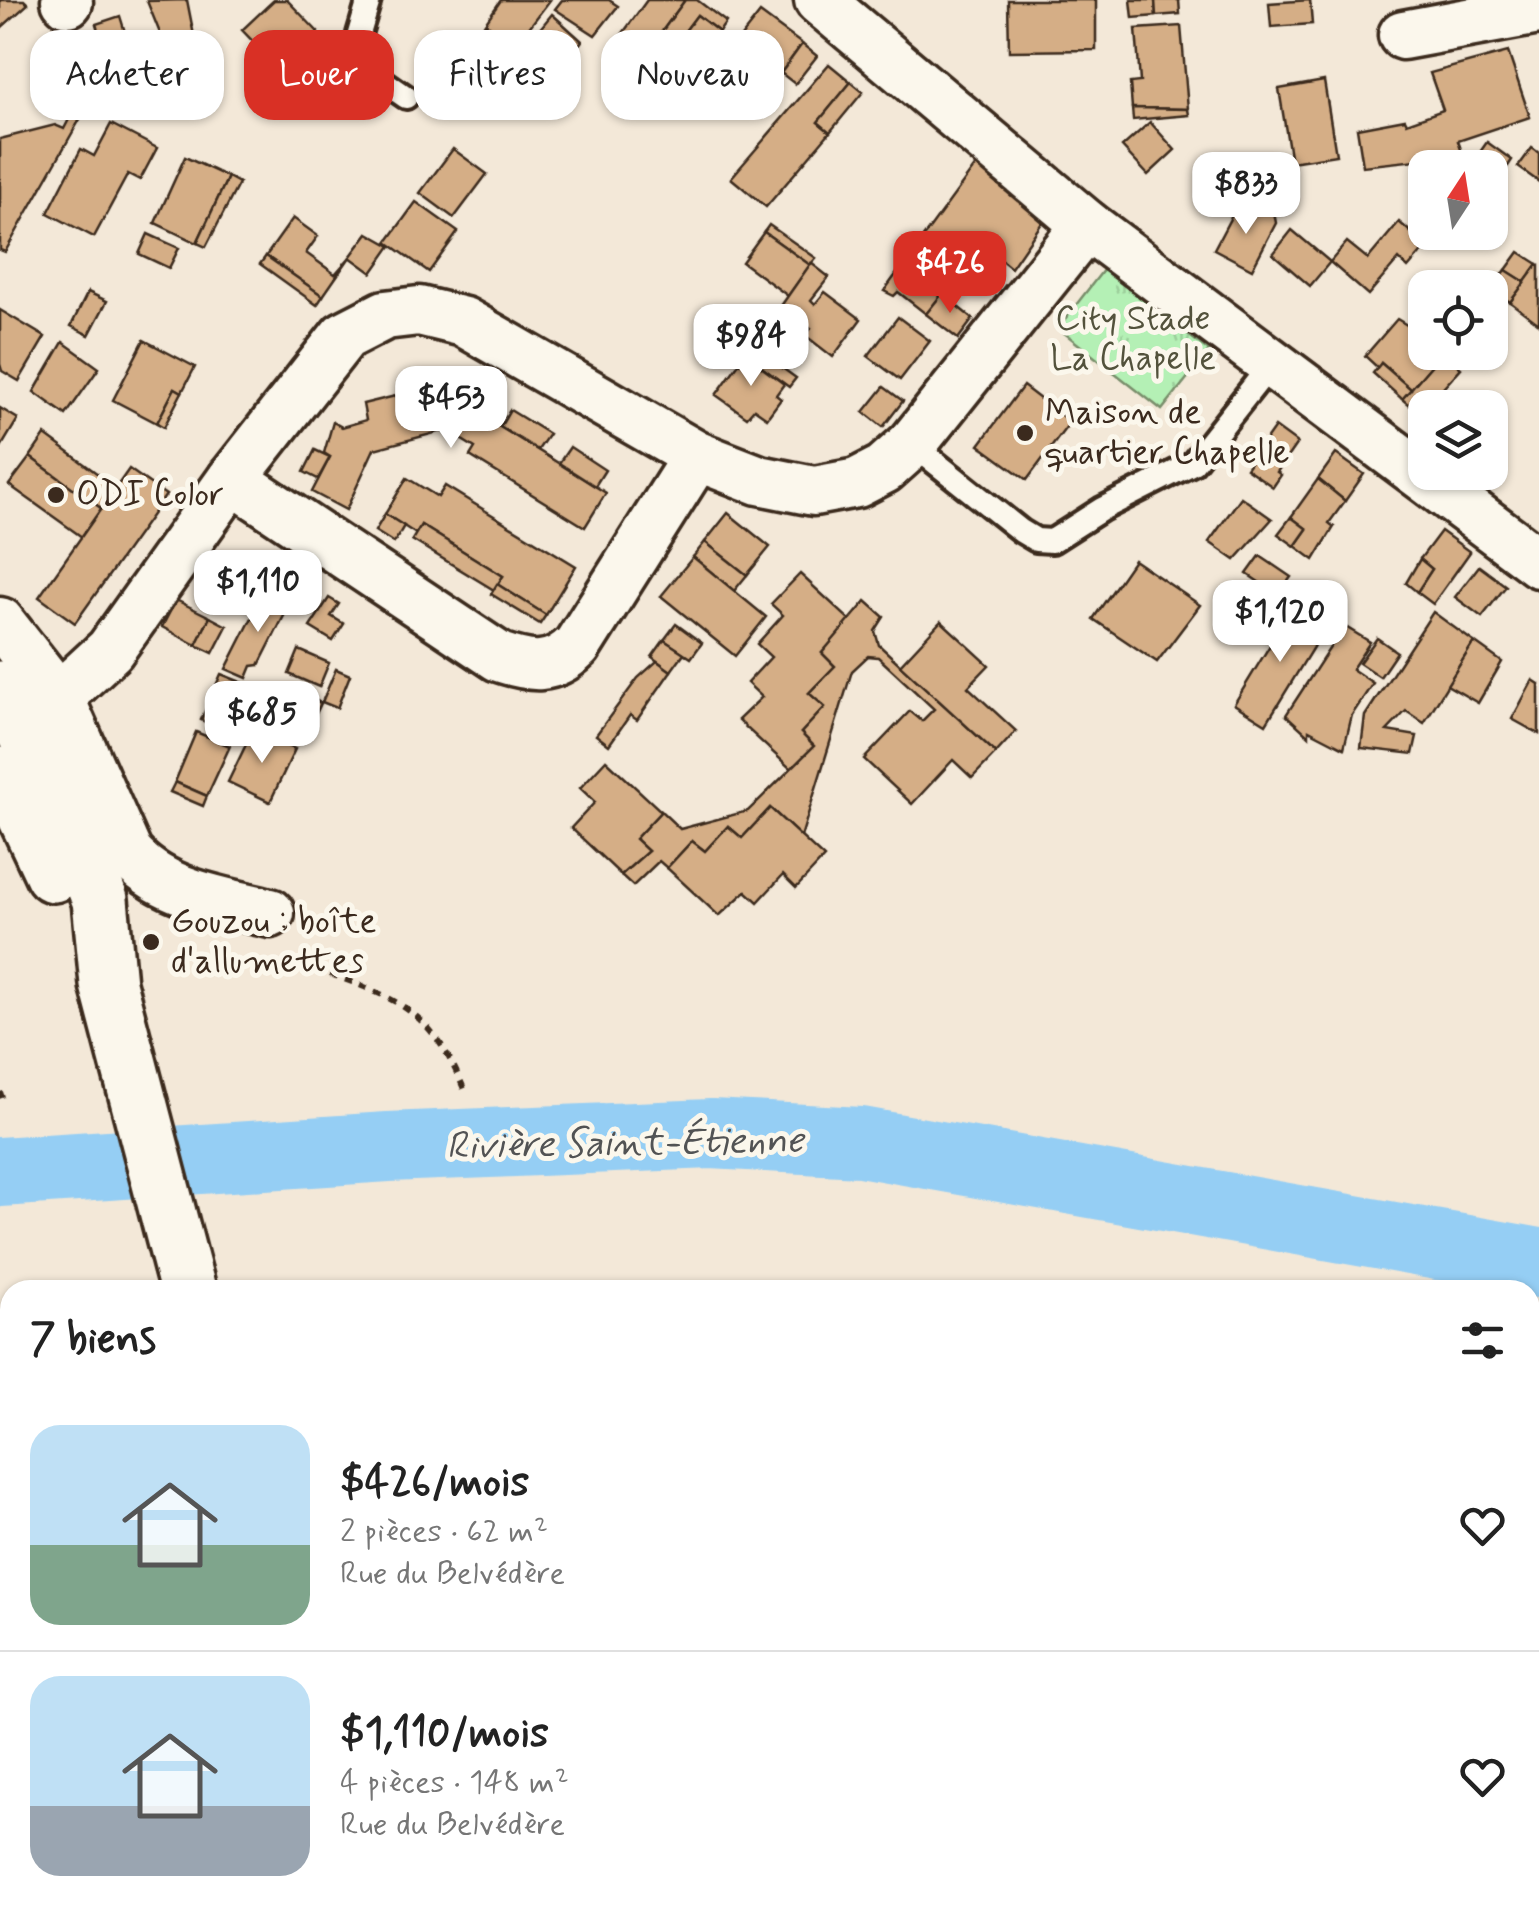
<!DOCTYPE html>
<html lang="fr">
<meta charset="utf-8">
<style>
body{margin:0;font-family:Mynerve,sans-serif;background:#f2f2f2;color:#222;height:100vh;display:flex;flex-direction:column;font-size:38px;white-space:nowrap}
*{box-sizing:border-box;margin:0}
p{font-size:32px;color:#767676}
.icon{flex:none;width:55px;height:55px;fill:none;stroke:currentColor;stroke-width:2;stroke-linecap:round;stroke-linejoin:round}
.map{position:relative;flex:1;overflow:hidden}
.drawer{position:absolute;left:0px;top:1280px;width:1540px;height:640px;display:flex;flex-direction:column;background:#fff;border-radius:30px 30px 0 0;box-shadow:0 2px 8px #0004}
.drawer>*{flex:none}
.hud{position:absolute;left:30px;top:30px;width:1000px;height:90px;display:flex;gap:20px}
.needle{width:65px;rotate:12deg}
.tools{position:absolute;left:1408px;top:150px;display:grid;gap:20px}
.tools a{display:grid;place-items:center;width:100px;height:100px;border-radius:20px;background:#fff;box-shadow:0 2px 8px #0004;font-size:50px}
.price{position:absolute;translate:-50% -85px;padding:0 22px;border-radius:20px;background:#fff;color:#222;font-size:32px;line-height:65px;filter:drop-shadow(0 2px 5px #0008)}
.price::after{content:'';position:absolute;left:50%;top:60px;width:30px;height:22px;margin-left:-15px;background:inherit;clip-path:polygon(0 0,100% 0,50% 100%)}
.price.current{background:#d93025;color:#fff}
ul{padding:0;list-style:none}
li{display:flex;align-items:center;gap:30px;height:250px;padding:0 30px}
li+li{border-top:2px solid #e0e0e0}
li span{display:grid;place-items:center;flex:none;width:280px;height:200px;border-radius:30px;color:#555}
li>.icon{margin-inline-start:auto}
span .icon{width:120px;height:120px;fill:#fffc;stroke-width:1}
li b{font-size:42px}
h2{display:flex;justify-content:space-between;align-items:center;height:120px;padding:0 30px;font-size:42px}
.tag{padding:0 35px;border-radius:30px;background:#fff;box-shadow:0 2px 8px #0004;font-size:35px;line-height:90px}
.tag.current{background:#d93025;color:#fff}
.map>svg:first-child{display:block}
.park{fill:url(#park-tufts);stroke:#788d6a;stroke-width:2.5}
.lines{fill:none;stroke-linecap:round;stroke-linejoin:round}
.river{stroke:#95cef4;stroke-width:70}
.building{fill:#d5ae86;stroke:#3b2a1e;stroke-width:2.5}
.lane-casing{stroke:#3b2a1e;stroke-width:30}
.street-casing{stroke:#3b2a1e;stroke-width:55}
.secondary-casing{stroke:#3b2a1e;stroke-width:62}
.path{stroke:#3b2a1e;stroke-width:6;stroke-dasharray:8 8;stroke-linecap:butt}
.lane{stroke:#fbf7ec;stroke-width:22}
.street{stroke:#fbf7ec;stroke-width:48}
.secondary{stroke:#fbf7ec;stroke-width:55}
.poi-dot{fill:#3b2a1e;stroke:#fbf7ec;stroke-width:4}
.labels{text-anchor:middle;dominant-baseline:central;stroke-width:10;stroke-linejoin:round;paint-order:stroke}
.park-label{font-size:35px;fill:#53523c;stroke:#fbf7ec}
.poi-label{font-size:35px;fill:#3b2a1e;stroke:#fbf7ec;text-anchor:start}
.water-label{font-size:38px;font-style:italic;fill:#525354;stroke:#fbf7ec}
</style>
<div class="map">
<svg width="1539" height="1920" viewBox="0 0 1539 1920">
<defs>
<pattern id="park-tufts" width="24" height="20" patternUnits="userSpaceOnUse" patternTransform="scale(2.5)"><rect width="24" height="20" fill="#b4f0b5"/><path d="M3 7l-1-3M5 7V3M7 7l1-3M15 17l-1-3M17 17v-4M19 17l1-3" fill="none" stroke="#9cce9b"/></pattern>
</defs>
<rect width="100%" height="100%" fill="#f3e8d8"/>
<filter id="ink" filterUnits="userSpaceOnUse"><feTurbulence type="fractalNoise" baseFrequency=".01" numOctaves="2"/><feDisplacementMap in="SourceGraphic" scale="20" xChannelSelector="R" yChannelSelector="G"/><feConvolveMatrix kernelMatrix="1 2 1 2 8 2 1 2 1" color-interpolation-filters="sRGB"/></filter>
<g filter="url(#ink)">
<path class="park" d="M1104,269L1209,351L1162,410L1058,328Z"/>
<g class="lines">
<path class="river" d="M0,1172L388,1147L711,1134L861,1142L1539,1263"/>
</g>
<g class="building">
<path d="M0,0H24L28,4L0,29Z"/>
<path d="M187,0L201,71L178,78L147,1Z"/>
<path d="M274,0H287L318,32L286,76L242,30Z"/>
<path d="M501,0H550L515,46L485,23Z"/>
<path d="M562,0H609L618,6L595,35L555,9Z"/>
<path d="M647,0H685L635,68L610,51Z"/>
<path d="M685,0H697L726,22L719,32L697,15L649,79L635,68Z"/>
<path d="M1008,0H1096V50L1009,51Z"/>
<path d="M1131,0H1155L1156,16L1133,18Z"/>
<path d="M1155,0H1179L1180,14L1156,16Z"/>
<path d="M1310,0L1312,24L1271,27L1269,3Z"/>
<path d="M760,13L802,44L772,85L730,51Z"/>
<path d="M552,14L582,41L572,54L578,58L565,76L525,47Z"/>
<path d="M697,15L719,32L672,96L649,79Z"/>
<path d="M120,16L137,71L113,78L96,24Z"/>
<path d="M485,23L511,43L505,53L477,34Z"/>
<path d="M1181,26L1188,109L1132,108L1130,83L1140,82L1136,29Z"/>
<path d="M477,34L505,53L481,85L453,67Z"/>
<path d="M802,44L817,56L795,84L781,73Z"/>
<path d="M1508,52L1530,117L1458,141L1463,155L1363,166L1357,128L1405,119L1407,123L1443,110L1430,73Z"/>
<path d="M829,64L851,82L818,122L830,132L766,207L731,178Z"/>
<path d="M451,69L478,89L466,105L439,86Z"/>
<path d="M1324,81L1336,155L1291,162L1279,89Z"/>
<path d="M851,82L863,92L830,132L818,122Z"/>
<path d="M79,100L88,105L5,252L0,250V139L55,125L64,129Z"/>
<path d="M1132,108L1188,109L1189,115L1133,120Z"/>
<path d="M1150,122L1175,150L1148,175L1122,147Z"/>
<path d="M111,124L157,148L140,180L128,174L94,237L48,213L81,149L94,156Z"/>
<path d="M1487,142L1512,160L1499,180L1490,174V168L1473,162Z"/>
<path d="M1532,148L1539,153V182L1518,167Z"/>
<path d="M453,149L487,174L454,218L420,193Z"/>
<path d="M185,157L228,177L197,243L155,223Z"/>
<path d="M976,165L1044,220L1011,268L986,248L982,253L988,258L964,289L941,271L930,285L942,294L926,314L898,292L894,296L884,291Z"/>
<path d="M228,177L239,183L206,247L197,243Z"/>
<path d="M416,202L458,232L429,272L387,242Z"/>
<path d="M1274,212L1276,223L1252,269L1214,249L1232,215Z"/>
<path d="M293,218L318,236L306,253L335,274L350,257L323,296L266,256Z"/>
<path d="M1399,222L1427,246L1408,268L1399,259L1368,295L1330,262L1347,242L1368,259Z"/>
<path d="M769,225L816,258L810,265L764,232Z"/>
<path d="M1292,230L1330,262L1310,286L1273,254Z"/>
<path d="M764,232L810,265L788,296L742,262Z"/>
<path d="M368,233L391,246L372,273L350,257Z"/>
<path d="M148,234L179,248L169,268L139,254Z"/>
<path d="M1519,252L1538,264L1525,282L1506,270Z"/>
<path d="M266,256L323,296L317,305L260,264Z"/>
<path d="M811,263L829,277L811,300L815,304L825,292L861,319L833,357L806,336L811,328L798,318L792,325L776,313Z"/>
<path d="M1538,264L1539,265V324L1510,302Z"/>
<path d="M1506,270L1525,282L1510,302L1491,289Z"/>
<path d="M941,271L964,289L953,303L930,285Z"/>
<path d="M88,292L107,301L89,335L71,326Z"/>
<path d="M942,294L973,319L958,339L926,314Z"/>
<path d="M0,310L45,337L19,381L2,371L0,364Z"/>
<path d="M776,313L792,325L769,356L754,344Z"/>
<path d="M898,317L930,341L900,380L868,356Z"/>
<path d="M1397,319L1425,336V352H1443L1411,389L1381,363L1378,368L1365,356Z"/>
<path d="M144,340L195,367L182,392L175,388L157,423L113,400Z"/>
<path d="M63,342L99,368L66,415L34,392Z"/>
<path d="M752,346L796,378L789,387L745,355Z"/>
<path d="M1443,352L1461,368L1420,414L1402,399Z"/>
<path d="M745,355L784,384L776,395L781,399L767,418L754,409L747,417L716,395Z"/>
<path d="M1381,363L1411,389L1402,399L1373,373Z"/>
<path d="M436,386L440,402L464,396L495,415L491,421L606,493L585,527L470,456L475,448L446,430L374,449L346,510L312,492L330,457L324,453L333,422L342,427L366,420L363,404Z"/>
<path d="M1023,386L1070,422L1027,480L979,445Z"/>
<path d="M884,387L903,401L883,427L864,412Z"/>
<path d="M175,388L182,392L164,427L157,423Z"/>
<path d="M0,408L18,419L0,449Z"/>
<path d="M510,410L549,434L538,450L500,427Z"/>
<path d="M1275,427L1297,443L1277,472L1281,475L1273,487L1246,468Z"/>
<path d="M45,435L117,488L102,509L30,457Z"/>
<path d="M570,447L605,470L595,486L559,463Z"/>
<path d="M315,450L330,457L318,479L304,472Z"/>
<path d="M1336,454L1364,474L1345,501L1318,479Z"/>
<path d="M30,457L102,509L82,537L9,485Z"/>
<path d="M129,469L166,495L75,623L39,597Z"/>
<path d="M407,478L438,497L445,486L576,566L546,615L497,584L503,576L421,525L416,534L385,514Z"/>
<path d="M1318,479L1345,501L1329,523L1334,527L1314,560L1295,546L1307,529L1291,517Z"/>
<path d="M1241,497L1272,519L1235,560L1209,542Z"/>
<path d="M728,513L770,547L747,575L705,542Z"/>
<path d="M385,514L404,526L394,543L375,531Z"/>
<path d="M1291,517L1307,529L1295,546L1278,534Z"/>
<path d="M421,525L503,576L494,590L412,540Z"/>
<path d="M1441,531L1470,552L1433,604L1417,592L1432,569L1420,559Z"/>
<path d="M705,542L747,575L734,591L693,557Z"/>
<path d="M1260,556L1291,577L1278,595L1247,574Z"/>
<path d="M693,557L766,617L735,656L661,596Z"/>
<path d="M1420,559L1432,569L1417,592L1406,583Z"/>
<path d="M1134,560L1200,605L1157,662L1093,619Z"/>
<path d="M283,563L305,572L292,605L269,596Z"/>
<path d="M1479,566L1506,586L1482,617L1455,597Z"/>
<path d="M800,574L852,622L822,653L835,666L809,693L825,707L801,733L814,746L792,770L738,720L762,697L747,683L771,657L757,644L783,615L771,604Z"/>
<path d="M497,584L546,615L540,624L491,594Z"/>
<path d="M264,594L290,604L259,665L252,666L247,678L226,669Z"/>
<path d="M329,598L339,604L331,616L344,624L333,641L310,627Z"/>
<path d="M176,600L210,617L196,645L162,627Z"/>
<path d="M866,601L884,617L875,631L879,645L996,753L972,778L953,760L912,804L864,759L910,711L922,721L934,709L878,657L868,656L852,671L801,837L770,808L742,838L728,826L705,851L692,841L667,868L659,861L633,886L621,875L648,851L635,839L661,811L680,829L748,811L814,746L801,733L825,707L809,693L835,666L822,653Z"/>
<path d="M1294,606L1326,626L1266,724L1234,704Z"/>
<path d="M1433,612L1474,642L1424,723L1406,711L1387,731L1417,736L1413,754L1361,748L1365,716Z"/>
<path d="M210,617L227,626L213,653L196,645Z"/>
<path d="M941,621L989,665L968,687L1016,731L996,753L900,665Z"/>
<path d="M676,624L702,643L691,658L664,640Z"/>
<path d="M1344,626L1370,642L1352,669L1373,683L1352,715L1344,748L1309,730V736L1286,715Z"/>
<path d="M1377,638L1397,652L1380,677L1359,663Z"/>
<path d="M664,640L684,653L671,671L652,657Z"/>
<path d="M1474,642L1502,662L1478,703L1447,685Z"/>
<path d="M299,650L329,663L319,687L289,674Z"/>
<path d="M657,661L671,671L637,720L630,715L609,745L596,735L638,678Z"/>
<path d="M336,669L350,675L337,708L322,702Z"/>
<path d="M221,674L263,691L249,724L235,718L228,733L201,720Z"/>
<path d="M1533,680L1539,684V734L1512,719Z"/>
<path d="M290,688L321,703L303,742L271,727Z"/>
<path d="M253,730L295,749L270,802L228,782Z"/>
<path d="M196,732L230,746L207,796L175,782Z"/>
<path d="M606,760L661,811L635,839L648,851L621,875L571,828L595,802L580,788Z"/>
<path d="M175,782L207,796L203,806L170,792Z"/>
<path d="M770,808L824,858L796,888L783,875L758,902L746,891L719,916L667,868L692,841L705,851L728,826L742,838Z"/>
</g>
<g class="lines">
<defs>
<g id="lane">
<path d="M369,0L359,34L367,70L406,97"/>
<path d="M912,444L1021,531L1036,540L1052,541L1102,509L1193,463L1272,363"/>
</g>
<g id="street">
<path d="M66,0L68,2"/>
<path d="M819,0L1087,225L1539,563"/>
<path d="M1403,35L1539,10"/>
<path d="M232,479L499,657C531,668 552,671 577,646L697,456"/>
<path d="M0,622L59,697L128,853C162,894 220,900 270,913"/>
<path d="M59,697L110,650L232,479L344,336L385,315L419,311L464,322L697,456L759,480L814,491L857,483L884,469L912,444L1087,225"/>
</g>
<g id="secondary">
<path d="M0,689L56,787L100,900L108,984L188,1290"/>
<path d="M0,775L21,806L53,874"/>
<path d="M352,1910L354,1920"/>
</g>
</defs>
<use href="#lane" class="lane-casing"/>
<use href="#street" class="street-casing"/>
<use href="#secondary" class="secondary-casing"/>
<g class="path">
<path d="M330,974C406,1001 435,1017 466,1094"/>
<path d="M0,1092L2,1098"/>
</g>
<use href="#lane" class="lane"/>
<use href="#street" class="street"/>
<use href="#secondary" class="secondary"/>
</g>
</g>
<g class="poi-dot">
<circle cx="1025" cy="433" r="10"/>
<circle cx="56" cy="495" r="10"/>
<circle cx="151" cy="942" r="10"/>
</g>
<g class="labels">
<g class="park-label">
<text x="1133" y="319">City Stade<tspan x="1133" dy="40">La Chapelle</tspan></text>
</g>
<g class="poi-label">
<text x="1045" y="413">Maison de<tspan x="1045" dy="40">quartier Chapelle</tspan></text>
<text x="76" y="495">ODI Color</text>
<text x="171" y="922">Gouzou : boîte<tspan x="171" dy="40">d'allumettes</tspan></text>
</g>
<g class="water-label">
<text transform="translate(625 1144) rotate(-1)">Rivière Saint-Étienne</text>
</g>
</g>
</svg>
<div class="tools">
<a><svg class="needle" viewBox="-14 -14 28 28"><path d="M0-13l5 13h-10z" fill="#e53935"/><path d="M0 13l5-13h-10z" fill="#767676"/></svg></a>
<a><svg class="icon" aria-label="locate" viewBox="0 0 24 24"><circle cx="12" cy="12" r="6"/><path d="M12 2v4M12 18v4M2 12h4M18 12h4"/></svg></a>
<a><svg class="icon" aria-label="layers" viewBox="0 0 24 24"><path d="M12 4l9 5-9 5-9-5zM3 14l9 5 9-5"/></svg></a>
</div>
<b class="price" style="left:1246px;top:237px">$833</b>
<b class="price current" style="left:950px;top:316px">$426</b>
<b class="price" style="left:751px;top:389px">$984</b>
<b class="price" style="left:451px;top:451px">$453</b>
<b class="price" style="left:258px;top:635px">$1,110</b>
<b class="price" style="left:1280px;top:665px">$1,120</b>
<b class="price" style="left:262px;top:766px">$685</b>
<div class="hud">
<a class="tag">Acheter</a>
<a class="tag current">Louer</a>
<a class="tag">Filtres</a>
<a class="tag">Nouveau</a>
</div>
<section class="drawer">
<h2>7 biens<svg class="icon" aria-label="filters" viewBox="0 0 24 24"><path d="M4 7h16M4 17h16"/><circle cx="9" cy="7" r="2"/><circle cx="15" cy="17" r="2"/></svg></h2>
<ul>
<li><span style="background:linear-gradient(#bfe0f5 60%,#7fa58c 0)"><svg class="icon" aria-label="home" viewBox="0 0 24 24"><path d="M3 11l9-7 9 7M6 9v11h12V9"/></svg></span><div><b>$426/mois</b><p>2 pièces · 62 m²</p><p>Rue du Belvédère</p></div><svg class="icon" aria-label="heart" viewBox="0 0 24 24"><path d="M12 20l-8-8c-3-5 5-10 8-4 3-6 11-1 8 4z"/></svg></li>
<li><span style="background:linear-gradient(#bfe0f5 65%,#9aa5b1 0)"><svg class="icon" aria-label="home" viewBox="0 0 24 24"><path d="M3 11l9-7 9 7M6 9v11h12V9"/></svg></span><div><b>$1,110/mois</b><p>4 pièces · 148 m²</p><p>Rue du Belvédère</p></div><svg class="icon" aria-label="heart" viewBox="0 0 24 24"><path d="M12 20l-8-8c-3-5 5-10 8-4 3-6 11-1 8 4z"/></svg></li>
</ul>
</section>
</div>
